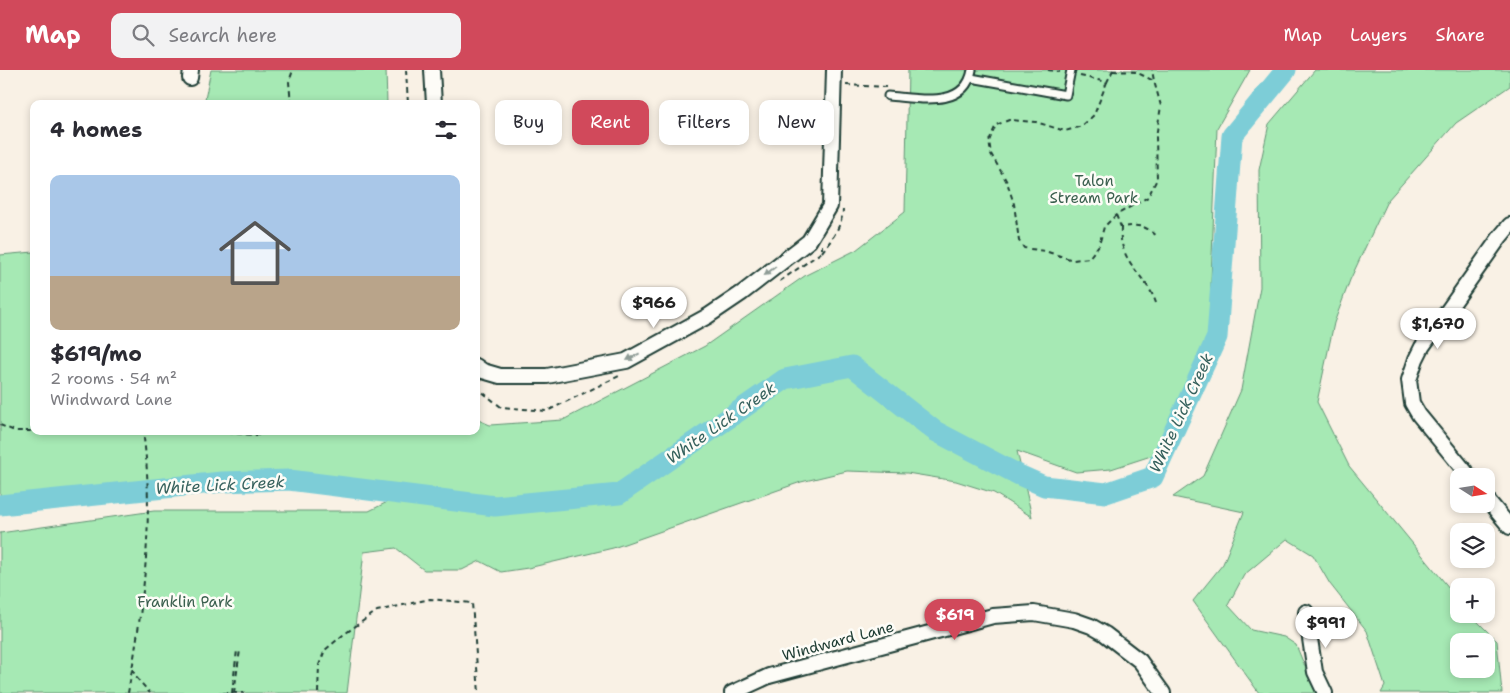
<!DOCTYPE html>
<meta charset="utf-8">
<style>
body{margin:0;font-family:"Shantell Sans",sans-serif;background:#f2f2f3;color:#2b2b33;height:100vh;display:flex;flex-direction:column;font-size:19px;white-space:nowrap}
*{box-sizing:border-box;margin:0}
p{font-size:16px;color:#7c7c81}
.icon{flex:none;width:28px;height:28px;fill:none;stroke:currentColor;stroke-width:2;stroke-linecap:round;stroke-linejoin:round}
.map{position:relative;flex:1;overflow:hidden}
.sheet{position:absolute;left:30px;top:30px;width:450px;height:335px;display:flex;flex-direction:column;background:#fff;border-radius:10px;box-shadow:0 2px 8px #0003}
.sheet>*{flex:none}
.top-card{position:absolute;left:495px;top:30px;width:475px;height:45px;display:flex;gap:10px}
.needle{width:32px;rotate:102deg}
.buttons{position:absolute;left:1450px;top:398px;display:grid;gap:10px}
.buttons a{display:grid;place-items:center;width:45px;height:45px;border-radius:10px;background:#fff;box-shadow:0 2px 8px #0003;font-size:25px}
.price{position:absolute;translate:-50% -42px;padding:0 11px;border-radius:18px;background:#fff;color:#222;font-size:16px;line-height:32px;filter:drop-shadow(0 1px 2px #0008)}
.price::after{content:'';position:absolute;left:50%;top:30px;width:15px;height:11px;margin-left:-8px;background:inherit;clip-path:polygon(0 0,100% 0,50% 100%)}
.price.active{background:#d1495b;color:#fff}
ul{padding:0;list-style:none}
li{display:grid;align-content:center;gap:10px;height:265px;padding:0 20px}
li+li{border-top:1px solid #e1e1e2}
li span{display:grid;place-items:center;height:155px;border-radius:10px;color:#555}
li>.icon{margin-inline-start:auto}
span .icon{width:90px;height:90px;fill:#fffc;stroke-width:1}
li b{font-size:21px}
h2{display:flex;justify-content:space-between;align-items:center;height:60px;padding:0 20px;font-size:21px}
.tag{padding:0 18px;border-radius:10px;background:#fff;box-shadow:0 2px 8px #0003;font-size:18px;line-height:45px}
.tag.active{background:#d1495b;color:#fff}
header{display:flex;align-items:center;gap:30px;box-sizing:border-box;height:70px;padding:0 25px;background:#d1495b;color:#fff}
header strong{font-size:24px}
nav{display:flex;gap:28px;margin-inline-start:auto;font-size:18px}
.search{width:350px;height:45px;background:#f2f2f3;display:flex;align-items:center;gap:12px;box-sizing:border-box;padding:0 18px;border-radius:10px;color:#7c7c81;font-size:19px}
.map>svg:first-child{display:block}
.green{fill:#a6e9b4;stroke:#629374;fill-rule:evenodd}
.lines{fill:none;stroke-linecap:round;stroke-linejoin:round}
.river{stroke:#7dcdd7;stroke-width:21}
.service-casing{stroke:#1f3d34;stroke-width:11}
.minor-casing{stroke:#1f3d34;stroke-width:18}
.path{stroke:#1f3d34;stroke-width:2;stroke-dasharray:5 4;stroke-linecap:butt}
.service{stroke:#fdfcf7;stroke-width:7}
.minor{stroke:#fdfcf7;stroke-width:14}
.oneway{fill:#8e9c96}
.labels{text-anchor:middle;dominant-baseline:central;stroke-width:5;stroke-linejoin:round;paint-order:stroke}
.park-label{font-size:15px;fill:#3a5f4e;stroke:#fdfcf7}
.street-label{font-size:15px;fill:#1f3d34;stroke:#fdfcf7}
.water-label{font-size:16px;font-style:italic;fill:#36615d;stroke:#fdfcf7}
</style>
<header>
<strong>Map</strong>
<div class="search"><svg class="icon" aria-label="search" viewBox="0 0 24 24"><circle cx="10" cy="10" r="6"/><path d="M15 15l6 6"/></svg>Search here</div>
<nav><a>Map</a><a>Layers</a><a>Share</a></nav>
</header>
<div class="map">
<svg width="1510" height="623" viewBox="0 0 1510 623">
<rect width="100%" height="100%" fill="#f9f1e5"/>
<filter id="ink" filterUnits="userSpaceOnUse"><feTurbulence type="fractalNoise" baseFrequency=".02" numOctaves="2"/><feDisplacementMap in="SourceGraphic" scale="10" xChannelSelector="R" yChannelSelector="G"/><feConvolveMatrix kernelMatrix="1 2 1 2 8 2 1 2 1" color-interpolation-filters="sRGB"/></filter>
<g filter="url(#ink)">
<g class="green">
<path d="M211,0H386L387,34H204Z"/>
<path d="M908,0H1250L1217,58L1209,263L1182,329L1154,385L1111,399L1076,402L1017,381L1032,447L994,423L956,411L907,403L847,401L801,412L613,478L528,498L501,502L480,491L462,500H424L396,478L364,482L347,623H0V463L154,441H369L402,425L289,410L222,412L0,435V185L34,182V361H476V349L490,355L563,350L705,276L806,205L856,180L905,142Z"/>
<path d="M1315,0H1510V16L1456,53L1387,131L1350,210L1334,253L1317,332L1349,396L1459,530V544H1470L1497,571L1502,623H1381L1385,616L1367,561L1330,514L1313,485L1287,469L1244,505L1228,535L1251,560L1284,567L1296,575L1316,623H1259L1193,531L1223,494L1244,442L1173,427L1203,406L1241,320L1260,217L1259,100L1269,54ZM1486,571V599H1459V571Z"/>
</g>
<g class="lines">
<path class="river" d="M0,435L222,412L289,410L495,436L619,424L785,309L852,296L935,361L1019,405L1044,416L1106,423L1153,407L1217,267L1232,66L1286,0"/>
<defs>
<g id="service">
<path d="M971,8L1066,25L1071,0"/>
<path d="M888,26C916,28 965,40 972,0"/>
</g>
<g id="minor">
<path d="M432,0L434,34"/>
<path d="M190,8L191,0"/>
<path d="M476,296L483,301L500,306H547L626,291L708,246L742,223L809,171L830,136L834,0"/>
<path d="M1469,406L1419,345L1412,333L1409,310L1416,289L1422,277L1500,167L1510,155"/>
<path d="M1486,428L1510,457"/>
<path d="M1306,542L1315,602L1325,623"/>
<path d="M732,623L769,606L993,546L1034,543L1074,550L1091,556L1105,564L1140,591L1163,623"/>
</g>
</defs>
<use href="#service" class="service-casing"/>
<use href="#minor" class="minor-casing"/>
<g class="path">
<path d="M406,0L408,34"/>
<path d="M1048,0L1060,2"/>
<path d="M1113,1L1136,2L1154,11L1152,0"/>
<path d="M1080,6L1107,12L1113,0"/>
<path d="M1107,12L1094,45L1082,56L1065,61L1036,52L1009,50L996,55L989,71L991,84L1007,112L1014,134L1019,171L1024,178L1045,181L1073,190L1089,188L1099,175L1104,157L1116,145L1148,127L1157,109L1156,67L1161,36L1154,11"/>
<path d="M846,15L886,17"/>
<path d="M291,34L289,12L293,0"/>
<path d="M1116,145L1121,157C1139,155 1143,154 1157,166"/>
<path d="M1121,157C1121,162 1120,168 1122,174C1127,197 1149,211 1156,233"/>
<path d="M822,182C831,171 842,156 843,140"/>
<path d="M780,211L822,182V175"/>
<path d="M476,317L501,337L547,341L619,306"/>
<path d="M0,355L15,361H59"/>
<path d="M201,361L257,365L264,361"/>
<path d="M132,599L136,607L150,623"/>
<path d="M128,623C143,537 155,448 143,361"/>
<path d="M214,623H244"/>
<path d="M232,623L237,580"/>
<path d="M234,623L240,580"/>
<path d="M318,623L319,595L325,580L343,565L377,541L430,529L472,533L479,623"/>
</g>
<use href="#service" class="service"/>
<use href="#minor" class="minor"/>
</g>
<defs><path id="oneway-solid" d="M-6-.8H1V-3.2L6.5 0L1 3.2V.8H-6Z" transform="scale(1.25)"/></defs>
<g class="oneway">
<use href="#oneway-solid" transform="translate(770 201) rotate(142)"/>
<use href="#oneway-solid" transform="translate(633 287) rotate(152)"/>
</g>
</g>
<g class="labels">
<g class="park-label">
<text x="1094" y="111">Talon<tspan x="1094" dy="17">Stream Park</tspan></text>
<text x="185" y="532">Franklin Park</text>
</g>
<g class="street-label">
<text transform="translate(838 571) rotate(-15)">Windward Lane</text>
</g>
<g class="water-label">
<text transform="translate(1181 343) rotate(-65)">White Lick Creek</text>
<text transform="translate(721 353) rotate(-35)">White Lick Creek</text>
<text transform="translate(220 415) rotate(-3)">White Lick Creek</text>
</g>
</g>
</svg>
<div class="buttons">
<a><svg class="needle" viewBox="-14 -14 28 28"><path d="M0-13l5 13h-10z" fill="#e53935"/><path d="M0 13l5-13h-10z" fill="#7c7c81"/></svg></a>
<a><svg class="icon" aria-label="layers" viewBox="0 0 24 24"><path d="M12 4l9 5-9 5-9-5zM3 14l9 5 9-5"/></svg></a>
<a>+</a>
<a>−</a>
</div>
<b class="price" style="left:654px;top:259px">$966</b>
<b class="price" style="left:1438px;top:280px">$1,670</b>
<b class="price active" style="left:955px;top:571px">$619</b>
<b class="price" style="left:1326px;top:579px">$991</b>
<div class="top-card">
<a class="tag">Buy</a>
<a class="tag active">Rent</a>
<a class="tag">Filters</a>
<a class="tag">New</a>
</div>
<section class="sheet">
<h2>4 homes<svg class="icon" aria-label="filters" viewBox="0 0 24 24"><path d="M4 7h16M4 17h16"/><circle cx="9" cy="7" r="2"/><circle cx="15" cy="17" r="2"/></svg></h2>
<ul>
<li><span style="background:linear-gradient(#a9c7e8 65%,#b9a48a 0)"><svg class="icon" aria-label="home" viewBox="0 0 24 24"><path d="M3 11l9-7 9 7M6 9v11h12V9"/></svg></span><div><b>$619/mo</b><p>2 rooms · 54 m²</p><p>Windward Lane</p></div></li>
</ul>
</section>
</div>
